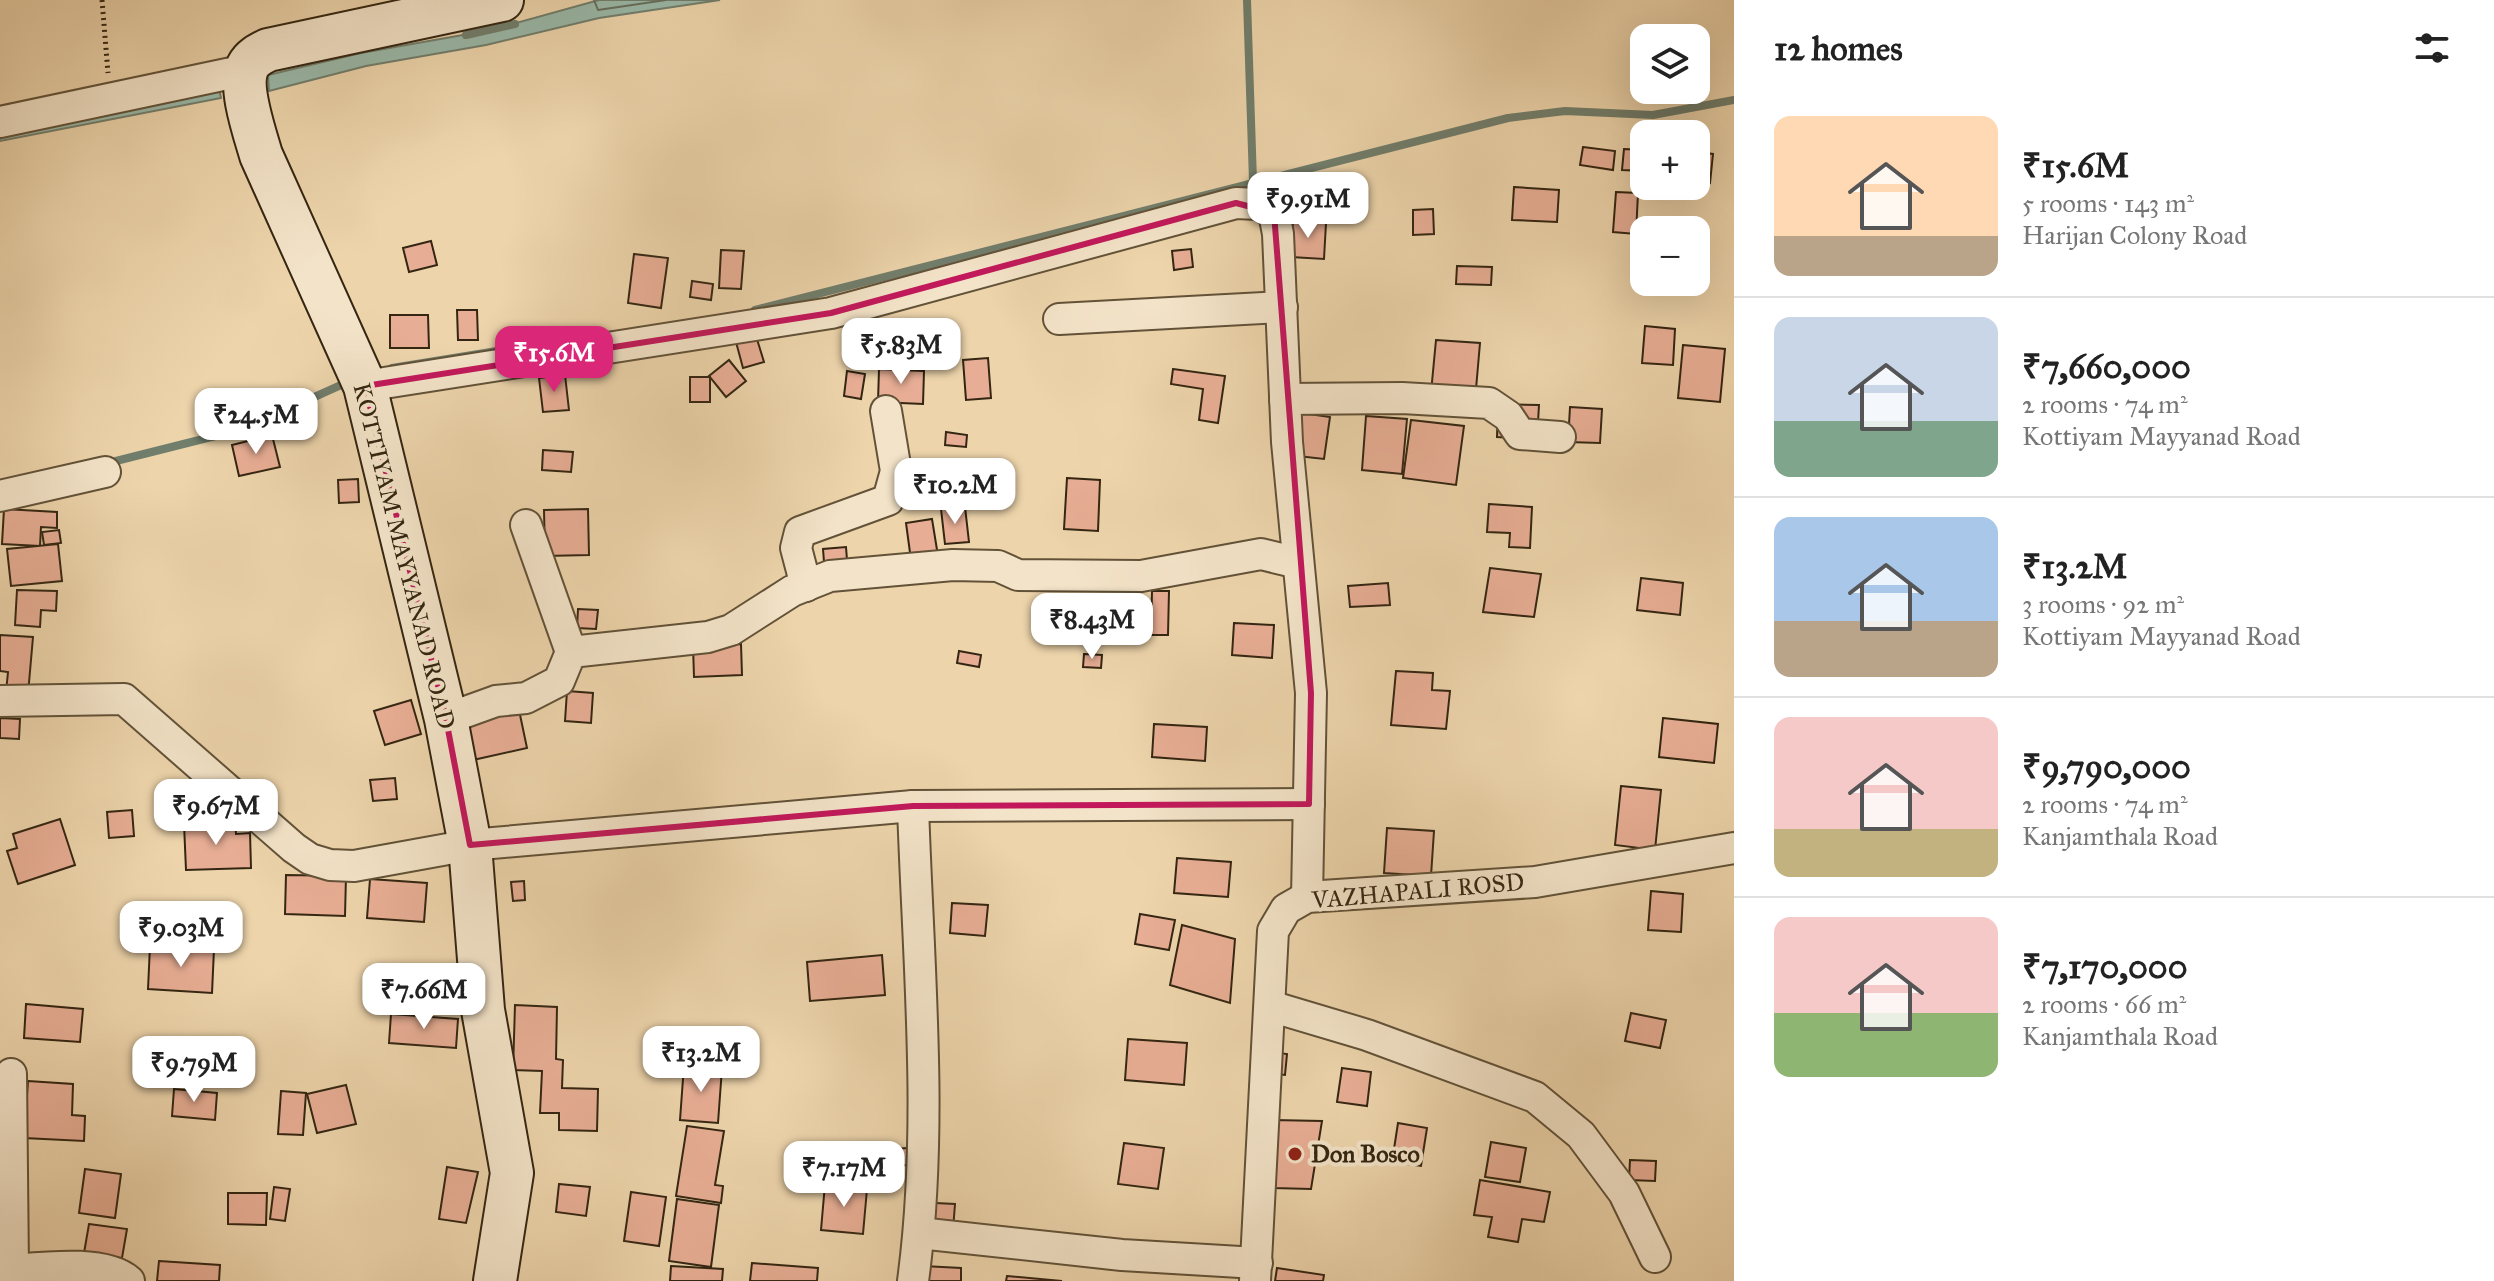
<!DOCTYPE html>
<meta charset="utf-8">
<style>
body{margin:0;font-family:"IM FELL Great Primer",serif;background:#f6f6f6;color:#222;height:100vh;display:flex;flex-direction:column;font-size:30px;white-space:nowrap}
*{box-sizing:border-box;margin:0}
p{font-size:26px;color:#767676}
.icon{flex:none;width:44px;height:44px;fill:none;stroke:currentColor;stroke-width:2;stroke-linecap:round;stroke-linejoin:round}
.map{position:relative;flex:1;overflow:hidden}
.drawer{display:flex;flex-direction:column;background:#fff;width:760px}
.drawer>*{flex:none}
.controls{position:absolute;left:1630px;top:24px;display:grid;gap:16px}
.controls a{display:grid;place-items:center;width:80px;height:80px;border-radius:16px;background:#fff;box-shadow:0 8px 32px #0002;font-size:40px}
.price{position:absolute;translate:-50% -68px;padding:0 18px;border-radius:16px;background:#fff;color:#222;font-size:26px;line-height:52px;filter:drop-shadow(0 2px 4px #0008)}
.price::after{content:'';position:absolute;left:50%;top:48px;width:24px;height:18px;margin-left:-12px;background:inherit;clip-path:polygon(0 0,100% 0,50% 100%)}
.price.active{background:#db2777;color:#fff}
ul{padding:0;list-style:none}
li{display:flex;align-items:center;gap:24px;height:200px;padding:0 40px}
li+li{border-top:2px solid #e0e0e0}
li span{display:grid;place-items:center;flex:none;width:224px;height:160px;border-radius:16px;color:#555}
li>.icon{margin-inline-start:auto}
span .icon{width:96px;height:96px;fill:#fffc;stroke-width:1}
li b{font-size:34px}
h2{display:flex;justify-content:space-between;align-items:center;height:96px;padding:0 40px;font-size:34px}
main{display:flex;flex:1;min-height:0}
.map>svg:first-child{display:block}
.water{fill:#99b8a8;stroke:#717e6c;stroke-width:2}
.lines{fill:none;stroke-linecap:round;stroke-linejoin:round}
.shore{stroke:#666f5d;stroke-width:2}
.stream{stroke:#717e6c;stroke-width:8}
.building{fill:#e8ae95;stroke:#342612;stroke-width:2}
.street-casing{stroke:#625238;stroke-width:34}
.secondary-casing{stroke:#342612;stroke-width:46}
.path{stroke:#342612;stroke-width:5;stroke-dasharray:2 4;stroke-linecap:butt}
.street{stroke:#f3e3c8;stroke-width:30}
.secondary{stroke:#f3e3c8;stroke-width:42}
.marked{fill:none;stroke:#c2185b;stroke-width:6;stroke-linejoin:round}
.poi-dot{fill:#8f2418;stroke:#f3e3c8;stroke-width:3}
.labels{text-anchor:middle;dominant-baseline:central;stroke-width:8;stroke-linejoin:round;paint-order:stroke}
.street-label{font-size:24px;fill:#342612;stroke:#f3e3c8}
.poi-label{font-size:24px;font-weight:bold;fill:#342612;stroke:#f3e3c8;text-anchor:start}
</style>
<main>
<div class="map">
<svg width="1734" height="1281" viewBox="0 0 1734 1281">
<rect width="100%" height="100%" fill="#edd4ab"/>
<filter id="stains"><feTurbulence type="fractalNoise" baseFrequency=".0025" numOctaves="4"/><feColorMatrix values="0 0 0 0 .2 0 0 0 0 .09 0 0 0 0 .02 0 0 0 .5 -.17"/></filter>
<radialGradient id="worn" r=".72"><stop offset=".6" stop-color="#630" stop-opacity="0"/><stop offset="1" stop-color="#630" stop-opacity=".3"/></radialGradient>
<g class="water">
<path d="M599,0H720L599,18L486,45L366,66L269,91L268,75L361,53L491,30Z"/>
<path d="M217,80L221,98L0,141V128Z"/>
</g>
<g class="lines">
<path class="shore" d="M594,0L598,10L666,0"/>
<g class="stream">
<path d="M1247,0L1253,181"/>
<path d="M466,35L515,24"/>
<path d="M755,310L1508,118L1565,111L1653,115L1734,100"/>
<path d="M392,368L564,340"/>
<path d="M108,463L243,429L341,385"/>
</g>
</g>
<g class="building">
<path d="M1583,147L1615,151L1613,170L1580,165Z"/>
<path d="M1624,149L1644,150V171L1622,170Z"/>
<path d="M1696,152L1713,154L1710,183L1696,181Z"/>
<path d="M1514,187L1559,190L1557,222L1512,220Z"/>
<path d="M1616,192L1638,193L1636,234L1613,232Z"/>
<path d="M1433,209L1434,234L1413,235V210Z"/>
<path d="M1293,221L1326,223L1324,259L1291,257Z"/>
<path d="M431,241L437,265L409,272L403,248Z"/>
<path d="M1191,249L1193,267L1174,270L1172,251Z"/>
<path d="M721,250L744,251L741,289L719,288Z"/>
<path d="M634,254L668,258L661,308L628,303Z"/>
<path d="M1457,266L1492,267L1491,285L1456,284Z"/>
<path d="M692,281L713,284L711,300L690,297Z"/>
<path d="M457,310H477L478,340H458Z"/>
<path d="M390,315H428L429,348H390Z"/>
<path d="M1645,326L1675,329L1673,365L1642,363Z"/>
<path d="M756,336L764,362L743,368L736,342Z"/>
<path d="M1436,340L1480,343L1476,389L1430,403Z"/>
<path d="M1683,345L1725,349L1720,402L1678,398Z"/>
<path d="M988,358L991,398L966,400L963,360Z"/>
<path d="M729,360L746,381L726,397L709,376Z"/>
<path d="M879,369L924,371L923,404L878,402Z"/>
<path d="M1173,369L1225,376L1218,423L1199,420L1203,389L1171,384Z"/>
<path d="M847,371L865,374L861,399L844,396Z"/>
<path d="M565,375L569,410L543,412L539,378Z"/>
<rect x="690" y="377" width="20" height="25"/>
<path d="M1498,404L1539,405L1537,439L1497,437Z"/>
<path d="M1570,407L1602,409L1600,443L1568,442Z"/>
<path d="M1295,412L1330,417L1324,459L1289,455Z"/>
<path d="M1366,416L1407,419L1402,474L1362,470Z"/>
<path d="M1411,420L1464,426L1456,485L1403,478Z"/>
<path d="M946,432L967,435L966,447L945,445Z"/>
<path d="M272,435L280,467L239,476L232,445Z"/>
<path d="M543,450L573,452L571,472L542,470Z"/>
<path d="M1067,478L1100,480L1098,531L1064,529Z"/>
<path d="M358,479L359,502L339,503L338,480Z"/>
<path d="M1489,504L1532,507L1530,548L1509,547L1510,533L1487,532Z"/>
<path d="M965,507L969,542L945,544L941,509Z"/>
<path d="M4,509L57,512V528L41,527L40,546L2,544Z"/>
<path d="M588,509L589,555L545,556L544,510Z"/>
<path d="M932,519L938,556L911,560L906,523Z"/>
<path d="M59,530L61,543L44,545L42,532Z"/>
<path d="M58,544L62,581L11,586L7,549Z"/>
<path d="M846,547L847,560L824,562L823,549Z"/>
<path d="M1490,568L1541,574L1534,617L1483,612Z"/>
<path d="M1641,578L1683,583L1680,615L1637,610Z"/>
<path d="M1388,583L1390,605L1350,607L1348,586Z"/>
<path d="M17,590L57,591L56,611L41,610L40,627L15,625Z"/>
<path d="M1152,591H1169L1168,635H1151Z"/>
<path d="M578,609L598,610L596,629L577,628Z"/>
<path d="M1234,623L1274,625L1272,658L1232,655Z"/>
<path d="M0,635L33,637L28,694L6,692L8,672L0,671Z"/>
<path d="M741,644L742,675L694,677L693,646Z"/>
<path d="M959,651L981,655L979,667L957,663Z"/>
<path d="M1084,654L1102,655L1101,668L1083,667Z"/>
<path d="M1396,671L1433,673L1432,690L1450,691L1446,729L1391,725Z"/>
<path d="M567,691L593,693L591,723L565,721Z"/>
<path d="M411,700L421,734L385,745L374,711Z"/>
<path d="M519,710L527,748L473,760L464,722Z"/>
<path d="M0,718L20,719L19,739L0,738Z"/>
<path d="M1663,718L1718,724L1714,763L1659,757Z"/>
<path d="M1154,724L1207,727L1205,761L1152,757Z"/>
<path d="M395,778L397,799L373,801L370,780Z"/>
<path d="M1621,786L1661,790L1655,850L1615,845Z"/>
<path d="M228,792L229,813H241V819L192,821L191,794Z"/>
<path d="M132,810L134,836L109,838L107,812Z"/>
<path d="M60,819L75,865L18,884L7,851L17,848L13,834Z"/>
<path d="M235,822L236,834L250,833L251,868L186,870L184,824Z"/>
<path d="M1387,828L1434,831L1431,876L1384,873Z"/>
<path d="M1177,858L1231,862L1228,897L1174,893Z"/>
<path d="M286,875L346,876L345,916L285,914Z"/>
<path d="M370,879L427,883L424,922L367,918Z"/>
<path d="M524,881L525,900L513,901L511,882Z"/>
<path d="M1651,891L1683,894L1681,932L1648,930Z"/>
<path d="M952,903L988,905L985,936L950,933Z"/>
<path d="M1140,914L1175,920L1169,950L1135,944Z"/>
<path d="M1182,925L1235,939L1230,1003L1170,985Z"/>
<path d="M150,946L214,949L212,993L148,989Z"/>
<path d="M882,955L885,995L810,1001L807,962Z"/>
<path d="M371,966L407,968L404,1004L368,1001Z"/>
<path d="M26,1004L83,1009L80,1042L24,1038Z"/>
<path d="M515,1005L557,1007L556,1059L563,1060L562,1088L598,1089L597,1131L559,1130V1113H540L542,1071L513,1070Z"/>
<path d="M1631,1013L1666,1020L1660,1048L1625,1041Z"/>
<path d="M391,1014L458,1019L456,1048L389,1043Z"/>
<path d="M1128,1039L1187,1043L1184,1085L1125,1080Z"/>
<path d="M1271,1052L1287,1054L1285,1075L1269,1073Z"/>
<path d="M684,1065L722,1068L718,1123L680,1120Z"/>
<path d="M1342,1068L1371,1072L1367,1106L1337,1102Z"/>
<path d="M28,1081L73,1084L72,1115L85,1116L84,1141L24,1138Z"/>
<path d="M346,1085L356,1124L317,1133L307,1094Z"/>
<path d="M174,1089L217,1093L215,1120L172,1116Z"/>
<path d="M281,1091L306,1093L303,1135L278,1134Z"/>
<path d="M1273,1120L1322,1121L1311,1189L1273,1188Z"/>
<path d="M1398,1123L1427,1128L1421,1166L1392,1162Z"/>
<path d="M687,1126L724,1131L715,1185L723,1186L721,1203L676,1196Z"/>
<path d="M1491,1142L1526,1148L1520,1182L1485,1177Z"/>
<path d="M1124,1143L1164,1148L1158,1189L1118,1184Z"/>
<path d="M908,1148V1165L888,1166L887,1149Z"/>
<path d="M1630,1160L1656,1161L1655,1181L1629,1180Z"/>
<path d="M447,1167L478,1172L466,1223L439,1219Z"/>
<path d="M85,1169L121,1174L115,1218L79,1213Z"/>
<path d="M1480,1180L1550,1192L1544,1222L1522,1219L1518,1242L1488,1237L1492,1217L1474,1215Z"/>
<path d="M559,1184L590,1187L586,1216L556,1212Z"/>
<path d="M825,1184L867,1189L863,1234L821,1230Z"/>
<path d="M274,1187L290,1189L285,1221L270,1219Z"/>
<path d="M631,1192L666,1197L659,1246L624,1241Z"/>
<path d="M228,1193H267L266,1225L228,1224Z"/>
<path d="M677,1199L719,1205L711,1267L669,1261Z"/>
<path d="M915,1202L955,1204L953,1230L913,1227Z"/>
<path d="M89,1224L127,1229L122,1258L84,1253Z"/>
<path d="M159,1261L220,1265L219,1281H157Z"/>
<path d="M752,1263L818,1268L817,1281H750Z"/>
<path d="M671,1266L723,1269L722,1281H670Z"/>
<path d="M923,1266L961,1268V1281H923Z"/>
<path d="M1277,1268L1324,1275L1323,1281H1275Z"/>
<path d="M1007,1276L1062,1281H1006Z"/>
</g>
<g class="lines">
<defs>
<g id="street">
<path d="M0,122L246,70"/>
<path d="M1059,319L1282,307"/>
<path d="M365,386L831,313L1236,203L1258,204L1274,213L1278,234L1287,442L1311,693L1307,897"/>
<path d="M1285,399L1402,398L1489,403L1508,416L1520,434L1560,437"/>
<path d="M0,496L105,472"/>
<path d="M526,525L571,652"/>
<path d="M806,586L796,548L800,532L888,500L896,471L886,411"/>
<path d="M0,701L124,699L294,848L310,859L330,865L354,866L470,845L913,806L1309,804"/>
<path d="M446,719L496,701L526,698L559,681L571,652L708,637L731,630L792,591L830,576L953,565L998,566L1018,575L1141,576L1261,554L1298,563"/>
<path d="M913,806C918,963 934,1125 913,1281"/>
<path d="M1270,1006L1367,1035L1535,1097L1581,1135L1624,1193L1655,1257"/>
<path d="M11,1074L13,1270"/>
<path d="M919,1233L1122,1255L1257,1263"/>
<path d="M0,1271C34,1269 103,1258 129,1281"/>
<path d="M1255,1281L1273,931L1286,909L1307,897L1535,882L1734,848"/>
</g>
<path id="secondary" d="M495,1281L512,1173L483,1010L470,845L446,719L365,386L261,155C255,134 238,86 248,66C252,58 260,54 268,50L502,0"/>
</defs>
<use href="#street" class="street-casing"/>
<use href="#secondary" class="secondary-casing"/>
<path class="path" d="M102,0L108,73"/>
<use href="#street" class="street"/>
<use href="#secondary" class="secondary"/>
</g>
<path class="marked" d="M1236,203L1274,213L1311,693L1309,804L913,806L470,845L446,719L365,386L831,313Z"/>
<circle class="poi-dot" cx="1295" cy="1154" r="8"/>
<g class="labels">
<g class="street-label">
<text transform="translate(404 556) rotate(76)">KOTTIYAM MAYYANAD ROAD</text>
<text transform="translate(1418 891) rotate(-5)">VAZHAPALI ROSD</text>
</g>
<g class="poi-label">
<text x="1311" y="1154">Don Bosco</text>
</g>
</g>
<rect width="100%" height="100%" filter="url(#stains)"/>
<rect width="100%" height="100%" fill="url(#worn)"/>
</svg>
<div class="controls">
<a><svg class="icon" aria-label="layers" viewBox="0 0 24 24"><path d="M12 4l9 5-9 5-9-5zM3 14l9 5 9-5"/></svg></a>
<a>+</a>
<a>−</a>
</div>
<b class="price" style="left:1308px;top:240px">₹9.91M</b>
<b class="price" style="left:901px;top:386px">₹5.83M</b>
<b class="price active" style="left:554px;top:394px">₹15.6M</b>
<b class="price" style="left:256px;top:456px">₹24.5M</b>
<b class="price" style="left:955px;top:526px">₹10.2M</b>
<b class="price" style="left:1092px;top:661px">₹8.43M</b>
<b class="price" style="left:216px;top:847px">₹9.67M</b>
<b class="price" style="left:181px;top:969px">₹9.03M</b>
<b class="price" style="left:424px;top:1031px">₹7.66M</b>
<b class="price" style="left:701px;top:1094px">₹13.2M</b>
<b class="price" style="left:194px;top:1104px">₹9.79M</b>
<b class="price" style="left:844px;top:1209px">₹7.17M</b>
</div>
<section class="drawer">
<h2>12 homes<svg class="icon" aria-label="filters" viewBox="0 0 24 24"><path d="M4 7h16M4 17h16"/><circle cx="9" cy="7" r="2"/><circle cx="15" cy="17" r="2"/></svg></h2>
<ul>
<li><span style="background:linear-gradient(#ffd9b3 75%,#b9a48a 0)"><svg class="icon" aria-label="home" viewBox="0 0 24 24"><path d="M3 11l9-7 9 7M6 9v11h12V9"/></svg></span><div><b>₹15.6M</b><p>5 rooms · 143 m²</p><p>Harijan Colony Road</p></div></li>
<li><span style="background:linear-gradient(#c9d6e8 65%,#7fa58c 0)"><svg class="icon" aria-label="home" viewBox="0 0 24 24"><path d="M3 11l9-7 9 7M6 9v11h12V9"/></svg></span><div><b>₹7,660,000</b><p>2 rooms · 74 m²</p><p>Kottiyam Mayyanad Road</p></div></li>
<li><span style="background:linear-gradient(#a9c7e8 65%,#b9a48a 0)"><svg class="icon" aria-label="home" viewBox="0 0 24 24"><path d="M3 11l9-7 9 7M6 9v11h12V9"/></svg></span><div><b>₹13.2M</b><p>3 rooms · 92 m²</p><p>Kottiyam Mayyanad Road</p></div></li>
<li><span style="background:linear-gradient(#f6c9c9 70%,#c2b280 0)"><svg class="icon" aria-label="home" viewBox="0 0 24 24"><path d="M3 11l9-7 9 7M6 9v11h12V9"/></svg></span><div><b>₹9,790,000</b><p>2 rooms · 74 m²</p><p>Kanjamthala Road</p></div></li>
<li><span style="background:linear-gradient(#f6c9c9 60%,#8fb573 0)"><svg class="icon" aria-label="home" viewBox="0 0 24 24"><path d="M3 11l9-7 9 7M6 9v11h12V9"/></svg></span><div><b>₹7,170,000</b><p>2 rooms · 66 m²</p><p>Kanjamthala Road</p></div></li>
</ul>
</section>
</main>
